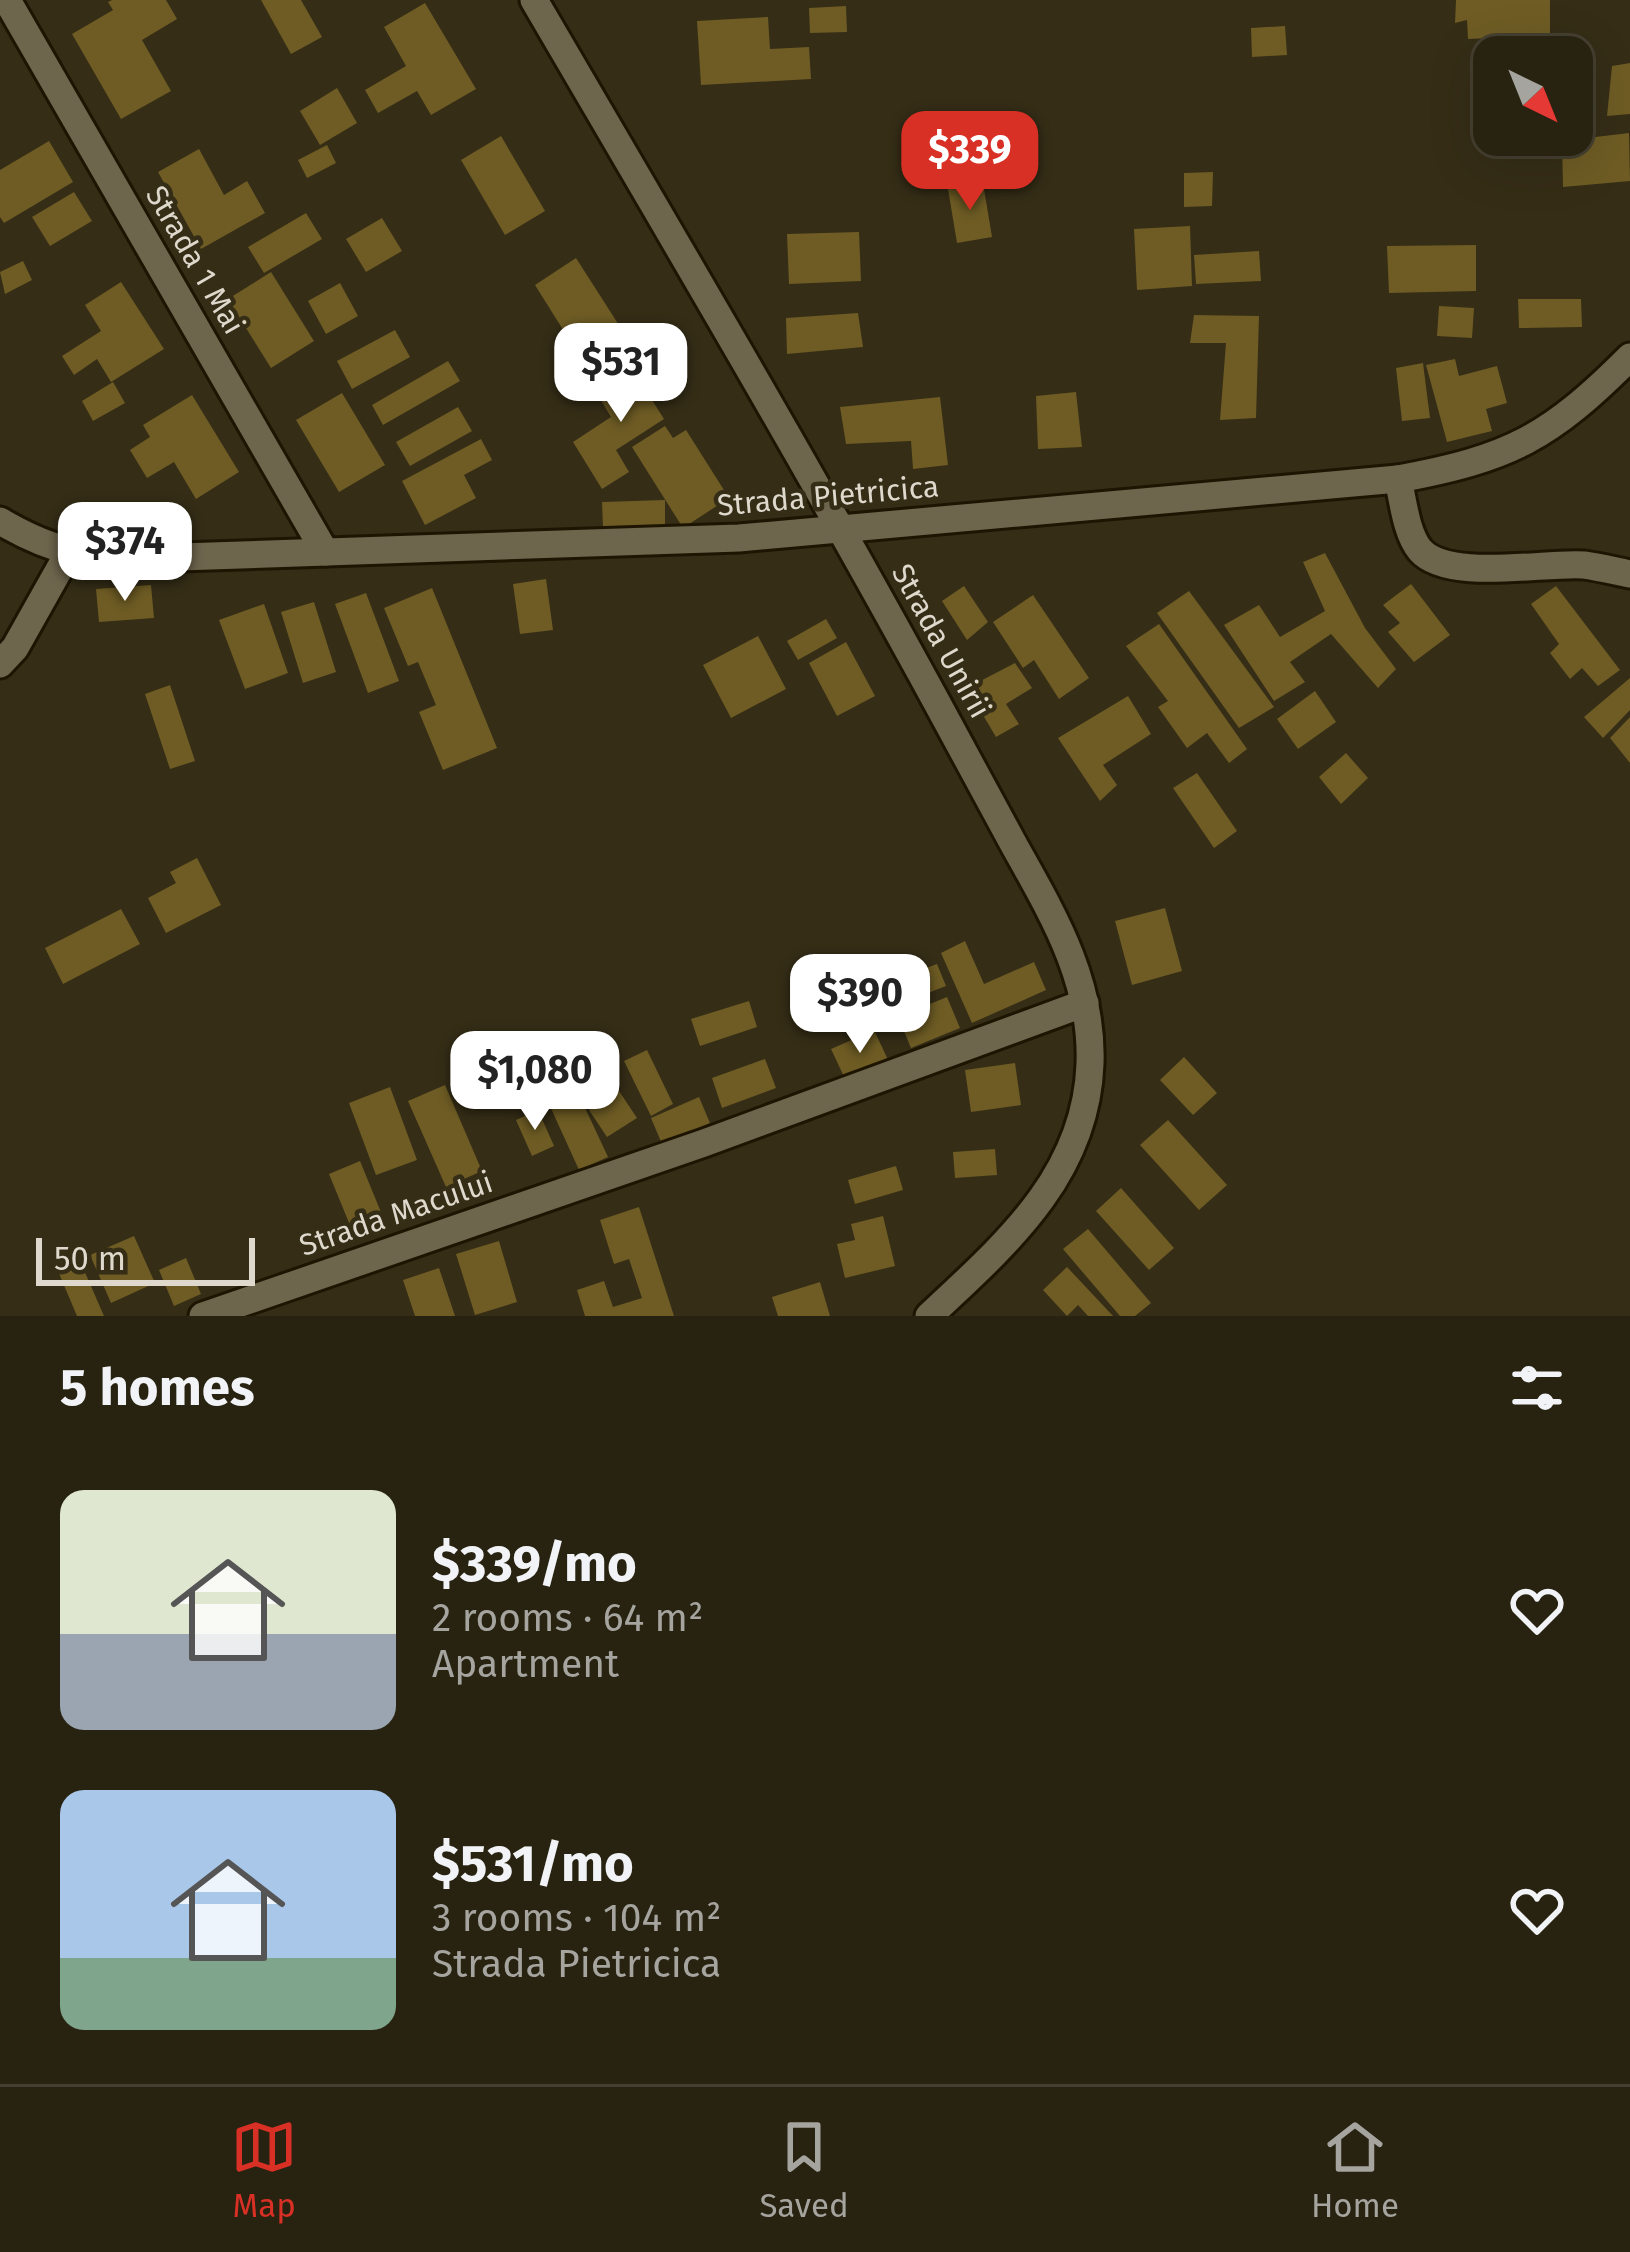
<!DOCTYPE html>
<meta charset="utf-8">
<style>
body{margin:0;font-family:"Fira Sans",sans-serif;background:#342f1e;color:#f1f3f6;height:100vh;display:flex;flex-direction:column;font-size:45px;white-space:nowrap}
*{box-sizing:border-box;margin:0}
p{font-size:39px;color:#a5a49f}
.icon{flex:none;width:66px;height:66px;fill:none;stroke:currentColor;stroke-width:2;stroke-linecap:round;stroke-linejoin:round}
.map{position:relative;height:1316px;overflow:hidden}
.sheet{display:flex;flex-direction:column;background:#282210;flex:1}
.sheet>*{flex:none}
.needle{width:78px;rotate:137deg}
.fabs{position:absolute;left:1473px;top:36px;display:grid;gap:24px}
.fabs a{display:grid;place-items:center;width:120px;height:120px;border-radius:24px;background:#282210;box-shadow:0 12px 48px #0002,0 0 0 3px #443f30;font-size:60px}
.scale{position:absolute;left:36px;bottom:30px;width:219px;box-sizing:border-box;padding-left:12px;border:6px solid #ded9cc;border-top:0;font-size:33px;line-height:42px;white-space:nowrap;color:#ded9cc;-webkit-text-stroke:9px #352d16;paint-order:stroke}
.price{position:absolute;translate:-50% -102px;padding:0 27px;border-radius:24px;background:#fff;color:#222;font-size:39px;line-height:78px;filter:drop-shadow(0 3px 6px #0008)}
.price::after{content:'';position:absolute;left:50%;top:72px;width:36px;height:27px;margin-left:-18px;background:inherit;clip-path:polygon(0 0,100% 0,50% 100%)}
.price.selected{background:#d93025;color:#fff}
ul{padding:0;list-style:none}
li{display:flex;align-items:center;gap:36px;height:300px;padding:0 60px}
li span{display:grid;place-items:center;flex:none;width:336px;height:240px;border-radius:24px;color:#555}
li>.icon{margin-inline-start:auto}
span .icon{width:144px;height:144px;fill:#fffc;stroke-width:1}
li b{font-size:51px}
h2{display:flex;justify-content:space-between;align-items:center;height:144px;padding:0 60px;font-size:51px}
.menu{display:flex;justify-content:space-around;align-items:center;height:168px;border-top:3px solid #443f30;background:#282210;font-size:33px;color:#a5a49f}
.menu a{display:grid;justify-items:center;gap:6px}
.menu .selected{color:#d93025}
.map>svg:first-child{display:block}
.building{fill:#6e5c24}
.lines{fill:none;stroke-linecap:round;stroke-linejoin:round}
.minor-casing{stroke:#1d1501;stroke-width:33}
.minor{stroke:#6e654d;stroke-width:27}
.labels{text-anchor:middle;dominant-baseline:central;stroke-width:9;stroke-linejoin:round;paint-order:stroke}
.street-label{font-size:30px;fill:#ded9cc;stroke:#352d16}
</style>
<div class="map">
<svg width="1630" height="1316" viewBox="0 0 1630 1316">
<rect width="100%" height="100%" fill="#352d16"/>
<g class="building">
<path d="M112,0H166L177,19L142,40L171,91L121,119L72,34L113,10L108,2Z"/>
<path d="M261,0H301L322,37L291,54Z"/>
<path d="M1456,0H1550V35L1468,39L1467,20L1455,23Z"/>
<path d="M425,3L476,89L431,115L417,91L378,113L365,90L406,66L384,27Z"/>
<path d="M846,6L847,32L810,33L809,8Z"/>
<path d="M768,17L770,49L809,47L811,79L701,85L697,21Z"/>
<path d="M1285,26L1287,55L1252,57L1251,28Z"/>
<rect x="1519" y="43" width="38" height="14"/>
<path d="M1630,63V114L1607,116L1612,66Z"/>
<path d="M337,88L357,123L320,145L300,111Z"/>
<path d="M1629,133L1630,181L1563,187L1562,141Z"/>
<path d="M501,136L545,211L505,235L461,160Z"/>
<path d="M49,141L73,182L4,223L0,217V170Z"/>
<path d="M327,145L336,163L307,178L298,160Z"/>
<path d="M199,149L224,195L247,181L265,213L201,249L158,172Z"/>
<path d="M1213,172L1212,206L1184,207V173Z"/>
<path d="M983,183L992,237L957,243L948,189Z"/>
<path d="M74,192L92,221L50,246L32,217Z"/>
<path d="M306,213L322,239L264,273L248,247Z"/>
<path d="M382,218L402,251L366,272L346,239Z"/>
<path d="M1190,226L1192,286L1137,290L1134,229Z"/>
<path d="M859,232L861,281L789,284L787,234Z"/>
<path d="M1476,245V291L1389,293L1387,246Z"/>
<path d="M1259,251L1261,281L1196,284L1194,255Z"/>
<path d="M576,258L624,333L582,360L535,285Z"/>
<path d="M23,261L32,280L5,294L0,272Z"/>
<path d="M271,272L314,341L271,368L228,299Z"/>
<path d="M121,282L164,349L111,382L97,359L74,375L62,356L101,331L85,305Z"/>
<path d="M340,283L358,316L326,334L308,301Z"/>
<path d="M1518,299H1581L1582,327L1519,328Z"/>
<path d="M1439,306L1474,308L1472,338L1437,336Z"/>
<path d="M858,313L863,347L787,354L786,318Z"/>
<path d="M1194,315L1259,316L1256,418L1220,420L1226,343H1190Z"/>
<path d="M395,330L410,357L352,389L337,361Z"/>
<path d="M1455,359L1459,376L1497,366L1507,403L1486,409L1492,431L1447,442L1426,365Z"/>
<path d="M448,361L460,381L383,425L372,405Z"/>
<path d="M1423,363L1430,418L1402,421L1396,368Z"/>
<path d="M649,364L666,391L652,400L664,419L616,450L629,472L602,489L573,442L611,417L599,397Z"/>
<path d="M113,382L125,403L93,421L82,401Z"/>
<path d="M1076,392L1082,447L1038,449L1036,396Z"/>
<path d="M342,393L385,465L339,492L296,420Z"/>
<path d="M192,395L239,472L196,499L174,462L147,478L130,450L150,437L143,425Z"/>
<path d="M940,397L948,465L913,469L911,441L846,444L840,407Z"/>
<path d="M458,407L472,431L410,466L396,442Z"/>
<path d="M665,426L673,438L686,430L729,498L683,528L632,447Z"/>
<path d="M481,439L492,460L464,475L476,498L425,525L402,481Z"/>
<path d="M665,500V526L603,527L602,502Z"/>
<path d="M1325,553L1365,628L1396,669L1378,688L1331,634L1290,662L1305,682L1274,701L1224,625L1259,605L1280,637L1325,611L1303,562Z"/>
<path d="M546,579L553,630L520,634L513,584Z"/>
<path d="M1411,584L1450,635L1414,662L1388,632L1400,623L1383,605Z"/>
<path d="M151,585L154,618L99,622L96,589Z"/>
<path d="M964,586L988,622L967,640L942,601Z"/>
<path d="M1556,586L1620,670L1598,686L1582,668L1570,679L1550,653L1559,644L1531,604Z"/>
<path d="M432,588L497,748L443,770L419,712L436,705L418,662L408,666L384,608Z"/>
<path d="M1189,591L1274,707L1239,728L1157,613Z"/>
<path d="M366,593L399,681L368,693L335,604Z"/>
<path d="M1033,595L1089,678L1059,699L1034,660L1023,668L993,622Z"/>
<path d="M314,602L336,672L303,683L281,612Z"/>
<path d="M264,604L288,673L245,689L219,620Z"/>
<path d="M826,619L837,638L798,660L787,641Z"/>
<path d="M1159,624L1247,749L1229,763L1207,733L1187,748L1158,707L1168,701L1126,646Z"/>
<path d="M758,636L786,689L731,718L703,665Z"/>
<path d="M846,642L875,696L837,716L809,663Z"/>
<path d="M1015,663L1032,688L1006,704L1019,724L996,737L967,688Z"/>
<path d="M1630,678V710L1603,738L1584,717Z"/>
<path d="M170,685L195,761L170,769L145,694Z"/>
<path d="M1315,691L1336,722L1298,749L1277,719Z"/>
<path d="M1128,696L1151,734L1103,765L1117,785L1100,801L1058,738Z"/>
<path d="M1630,717V763L1610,738Z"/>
<path d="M1346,753L1368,778L1341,804L1319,777Z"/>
<path d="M1197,773L1237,831L1214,848L1173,788Z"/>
<path d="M197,858L221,905L166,933L148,898L176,883L170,872Z"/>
<path d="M1165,908L1182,971L1132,985L1115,921Z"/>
<path d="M121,909L140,944L63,984L45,948Z"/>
<path d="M965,941L984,984L1034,962L1046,990L972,1023L941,953Z"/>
<path d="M863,960L880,993L818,1027L800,994Z"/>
<path d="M937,964L946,986L889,1008L881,985Z"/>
<path d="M947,997L960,1028L911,1048L898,1017Z"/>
<path d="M749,1001L757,1027L700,1046L691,1019Z"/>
<path d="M874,1030L889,1062L846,1081L831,1049Z"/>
<path d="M647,1050L673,1104L651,1116L624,1061Z"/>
<path d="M1184,1057L1217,1093L1193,1115L1160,1080Z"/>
<path d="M765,1059L776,1088L722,1108L712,1078Z"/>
<path d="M1015,1063L1021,1105L971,1112L965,1070Z"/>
<path d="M572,1080L608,1157L579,1170L544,1093Z"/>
<path d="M445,1085L482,1171L446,1187L408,1101Z"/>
<path d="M390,1087L417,1160L376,1175L349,1103Z"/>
<path d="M619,1091L637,1118L607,1137L589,1110Z"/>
<path d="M699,1097L710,1123L662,1144L651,1118Z"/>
<path d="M538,1110L554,1146L532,1156L516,1120Z"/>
<path d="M1168,1120L1227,1185L1199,1210L1140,1145Z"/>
<path d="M995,1149L997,1175L955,1178L953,1152Z"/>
<path d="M360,1161L385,1222L354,1235L329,1174Z"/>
<path d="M896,1166L903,1190L855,1204L848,1180Z"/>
<path d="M1121,1188L1174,1248L1149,1270L1096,1211Z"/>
<path d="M639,1207L674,1316H585L577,1290L604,1281L613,1307L642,1298L629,1259L614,1264L600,1220Z"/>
<path d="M883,1216L895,1266L845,1278L837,1244L855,1240L851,1224Z"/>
<path d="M1088,1229L1151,1303L1135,1316H1120L1063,1249Z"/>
<path d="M134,1236L155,1283L111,1303L90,1255Z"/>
<path d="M499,1241L517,1302L475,1315L456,1254Z"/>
<path d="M77,1254L104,1316H77L55,1264Z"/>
<path d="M186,1258L201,1294L174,1306L159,1270Z"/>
<path d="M1067,1267L1113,1316H1088L1078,1305L1067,1316L1043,1290Z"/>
<path d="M439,1268L455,1316H415L403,1280Z"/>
<path d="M820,1282L830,1316H778L772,1297Z"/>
</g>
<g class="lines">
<defs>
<g id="minor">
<path d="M7,0L325,552"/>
<path d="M534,0C670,233 807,464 936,701C962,749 988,797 1014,845C1053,915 1093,981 1090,1064C1086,1176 1005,1245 929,1316"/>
<path d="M1398,479C1403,500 1406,533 1420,550C1448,582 1544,562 1584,565C1599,567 1615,571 1630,574"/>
<path d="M0,521C54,553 88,558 150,558L739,538L1398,479C1511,458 1549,438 1630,357"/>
<path d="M0,664L15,648L69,552"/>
<path d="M203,1316L704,1143L1085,1003"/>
</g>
</defs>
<use href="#minor" class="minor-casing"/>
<use href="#minor" class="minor"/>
</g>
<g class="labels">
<g class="street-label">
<text transform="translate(195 260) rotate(60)">Strada 1 Mai</text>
<text transform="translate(828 496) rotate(-5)">Strada Pietricica</text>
<text transform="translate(941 641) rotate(61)">Strada Unirii</text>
<text transform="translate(396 1214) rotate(-19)">Strada Macului</text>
</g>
</g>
</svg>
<div class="fabs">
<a><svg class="needle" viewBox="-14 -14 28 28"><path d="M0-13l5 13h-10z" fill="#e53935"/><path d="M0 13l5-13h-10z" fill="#a5a49f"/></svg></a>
</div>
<div class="scale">50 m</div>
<b class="price selected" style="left:970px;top:213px">$339</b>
<b class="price" style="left:621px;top:425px">$531</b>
<b class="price" style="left:125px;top:604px">$374</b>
<b class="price" style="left:860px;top:1056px">$390</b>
<b class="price" style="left:535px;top:1133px">$1,080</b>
</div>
<section class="sheet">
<h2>5 homes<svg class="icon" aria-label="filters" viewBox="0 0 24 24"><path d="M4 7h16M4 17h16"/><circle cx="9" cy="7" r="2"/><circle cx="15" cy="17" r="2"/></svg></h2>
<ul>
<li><span style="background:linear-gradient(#dfe7d0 60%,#9aa5b1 0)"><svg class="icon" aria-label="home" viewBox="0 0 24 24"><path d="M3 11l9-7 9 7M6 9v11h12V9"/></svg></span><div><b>$339/mo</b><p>2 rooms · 64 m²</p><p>Apartment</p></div><svg class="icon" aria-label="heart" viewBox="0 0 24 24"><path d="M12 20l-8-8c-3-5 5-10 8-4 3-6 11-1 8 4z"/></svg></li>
<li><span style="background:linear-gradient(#a9c7e8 70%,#7fa58c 0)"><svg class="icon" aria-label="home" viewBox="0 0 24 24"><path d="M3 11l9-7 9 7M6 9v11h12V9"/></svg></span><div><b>$531/mo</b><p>3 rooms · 104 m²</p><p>Strada Pietricica</p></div><svg class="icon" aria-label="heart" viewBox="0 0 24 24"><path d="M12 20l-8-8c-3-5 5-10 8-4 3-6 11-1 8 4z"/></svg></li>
</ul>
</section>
<nav class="menu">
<a class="selected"><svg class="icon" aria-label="map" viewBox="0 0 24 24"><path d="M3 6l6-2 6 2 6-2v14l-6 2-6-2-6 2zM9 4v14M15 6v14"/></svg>Map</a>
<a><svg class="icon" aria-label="saved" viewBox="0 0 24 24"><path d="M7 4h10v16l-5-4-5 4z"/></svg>Saved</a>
<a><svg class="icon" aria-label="home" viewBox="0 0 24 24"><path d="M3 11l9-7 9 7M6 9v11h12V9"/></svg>Home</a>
</nav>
